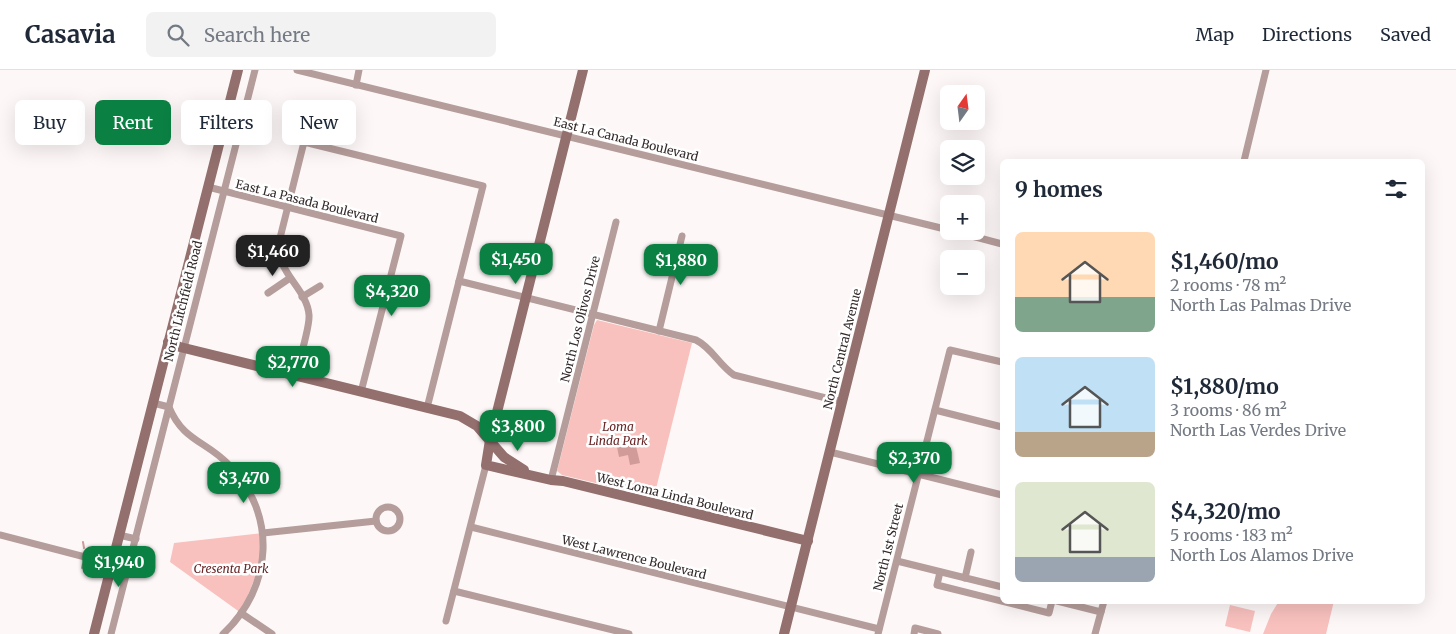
<!DOCTYPE html>
<meta charset="utf-8">
<style>
body{margin:0;font-family:Merriweather,serif;background:#f2f2f3;color:#1f2937;height:100vh;display:flex;flex-direction:column;font-size:19px;white-space:nowrap}
*{box-sizing:border-box;margin:0}
p{font-size:16px;color:#747a83}
.icon{flex:none;width:28px;height:28px;fill:none;stroke:currentColor;stroke-width:2;stroke-linecap:round;stroke-linejoin:round}
.map{position:relative;flex:1;overflow:hidden}
.side{position:absolute;left:1000px;top:89px;width:425px;height:445px;display:flex;flex-direction:column;background:#fff;border-radius:8px;box-shadow:0 5px 20px #0002}
.side>*{flex:none}
.hud{position:absolute;left:15px;top:30px;width:475px;height:45px;display:flex;gap:10px}
.needle{width:32px;rotate:14deg}
.tools{position:absolute;left:940px;top:15px;display:grid;gap:10px}
.tools a{display:grid;place-items:center;width:45px;height:45px;border-radius:8px;background:#fff;box-shadow:0 5px 20px #0002;font-size:25px}
.price{position:absolute;translate:-50% -42px;padding:0 11px;border-radius:10px;background:#0b8043;color:#fff;font-size:16px;line-height:32px;filter:drop-shadow(0 1px 2px #0008)}
.price::after{content:'';position:absolute;left:50%;top:30px;width:15px;height:11px;margin-left:-8px;background:inherit;clip-path:polygon(0 0,100% 0,50% 100%)}
.price.current{background:#222;color:#fff}
ul{padding:0;list-style:none}
li{display:flex;align-items:center;gap:15px;height:125px;padding:0 15px}
li span{display:grid;place-items:center;flex:none;width:140px;height:100px;border-radius:8px;color:#555}
li>.icon{margin-inline-start:auto}
span .icon{width:60px;height:60px;fill:#fffc;stroke-width:1}
li b{font-size:21px}
h2{display:flex;justify-content:space-between;align-items:center;height:60px;padding:0 15px;font-size:21px}
.pill{padding:0 18px;border-radius:8px;background:#fff;box-shadow:0 5px 20px #0002;font-size:18px;line-height:45px}
.pill.current{background:#0b8043;color:#fff}
header{display:flex;align-items:center;gap:30px;box-sizing:border-box;height:70px;padding:0 25px;background:#fff;border-bottom:1px solid #e0e1e3}
header strong{font-size:24px}
nav{display:flex;gap:28px;margin-inline-start:auto;font-size:18px}
.search{width:350px;height:45px;background:#f2f2f3;display:flex;align-items:center;gap:12px;box-sizing:border-box;padding:0 18px;border-radius:8px;color:#747a83;font-size:19px}
.map>svg:first-child{display:block}
.green{fill:#f8c1be}
.water{fill:#d09b98}
.lines{fill:none;stroke-linecap:round;stroke-linejoin:round}
.stream{stroke:#d09b98;stroke-width:2}
.street{stroke:#b59d9b;stroke-width:7}
.secondary{stroke:#93706e;stroke-width:10}
.labels{text-anchor:middle;dominant-baseline:central;stroke-width:5;stroke-linejoin:round;paint-order:stroke}
.street-label{font-size:12px;fill:#332a2a;stroke:#fff}
.park-label{font-size:12px;font-style:italic;fill:#672526;stroke:#fff}
</style>
<header>
<strong>Casavia</strong>
<div class="search"><svg class="icon" aria-label="search" viewBox="0 0 24 24"><circle cx="10" cy="10" r="6"/><path d="M15 15l6 6"/></svg>Search here</div>
<nav><a>Map</a><a>Directions</a><a>Saved</a></nav>
</header>
<div class="map">
<svg width="1456" height="564" viewBox="0 0 1456 564">
<rect width="100%" height="100%" fill="#fdf8f7"/>
<g class="green">
<path d="M597,250L692,273L654,427L562,405L557,401L594,255Z"/>
<path d="M263,463V487L241,543L170,492L174,473Z"/>
<path d="M1279,531H1334L1326,564H1263L1271,544Z"/>
<path d="M1230,535L1255,541L1250,562L1225,556Z"/>
</g>
<path class="water" d="M634,368L640,393L630,395L628,385L619,387L616,372Z"/>
<g class="lines">
<g class="stream">
<path d="M83,472L84,478"/>
<path d="M82,498L83,494"/>
</g>
<g class="street">
<path d="M297,0L949,160"/>
<path d="M356,15L359,0"/>
<path d="M1244,91L1266,0"/>
<path d="M208,117L401,166L361,322"/>
<path d="M953,161L1002,174"/>
<path d="M459,211L696,270C712,278 719,295 734,305L842,332"/>
<path d="M268,223L290,208"/>
<path d="M302,227L320,216"/>
<path d="M659,261L682,166"/>
<path d="M295,306C299,292 310,257 309,245C307,218 275,202 279,172L304,72L483,116L427,338"/>
<path d="M153,333L169,337C183,371 206,371 228,394C278,444 273,517 223,564"/>
<path d="M935,340L1002,357"/>
<path d="M830,382L1002,425"/>
<path d="M551,410L616,152"/>
<circle cx="388" cy="449" r="12"/>
<path d="M471,457L879,559"/>
<path d="M263,463L376,451"/>
<path d="M0,465L112,494"/>
<path d="M119,465L136,469"/>
<path d="M897,491L1002,517"/>
<path d="M940,502L937,515L1049,543L1052,531"/>
<path d="M965,508L971,482"/>
<path d="M454,521L629,564"/>
<path d="M1057,531L1101,542"/>
<path d="M241,543L272,564"/>
<path d="M446,551L486,395"/>
<path d="M111,564L255,0"/>
<path d="M878,564L950,280L1002,292"/>
<path d="M914,564L915,558L938,564"/>
<path d="M1095,564L1104,531"/>
</g>
<g class="secondary">
<path d="M583,0L490,370L486,395L551,410L563,411L808,471"/>
<path d="M168,272L180,277L460,346L477,356L504,387L524,400"/>
<path d="M94,564L238,0"/>
<path d="M784,564L925,0"/>
</g>
</g>
<g class="labels">
<g class="street-label">
<text transform="translate(626 69) rotate(14)">East La Canada Boulevard</text>
<text transform="translate(307 131) rotate(14)">East La Pasada Boulevard</text>
<text transform="translate(183 231) rotate(-76)">North Litchfield Road</text>
<text transform="translate(580 249) rotate(-76)">North Los Olivos Drive</text>
<text transform="translate(842 279) rotate(-76)">North Central Avenue</text>
<text transform="translate(675 426) rotate(14)">West Loma Linda Boulevard</text>
<text transform="translate(888 477) rotate(-76)">North 1st Street</text>
<text transform="translate(634 487) rotate(14)">West Lawrence Boulevard</text>
</g>
<g class="park-label">
<text x="618" y="356">Loma<tspan x="618" dy="14">Linda Park</tspan></text>
<text x="231" y="498">Cresenta Park</text>
</g>
</g>
</svg>
<div class="tools">
<a><svg class="needle" viewBox="-14 -14 28 28"><path d="M0-13l5 13h-10z" fill="#e53935"/><path d="M0 13l5-13h-10z" fill="#747a83"/></svg></a>
<a><svg class="icon" aria-label="layers" viewBox="0 0 24 24"><path d="M12 4l9 5-9 5-9-5zM3 14l9 5 9-5"/></svg></a>
<a>+</a>
<a>−</a>
</div>
<b class="price current" style="left:273px;top:207px">$1,460</b>
<b class="price" style="left:516px;top:215px">$1,450</b>
<b class="price" style="left:681px;top:216px">$1,880</b>
<b class="price" style="left:392px;top:247px">$4,320</b>
<b class="price" style="left:293px;top:318px">$2,770</b>
<b class="price" style="left:518px;top:382px">$3,800</b>
<b class="price" style="left:914px;top:414px">$2,370</b>
<b class="price" style="left:244px;top:434px">$3,470</b>
<b class="price" style="left:119px;top:518px">$1,940</b>
<div class="hud">
<a class="pill">Buy</a>
<a class="pill current">Rent</a>
<a class="pill">Filters</a>
<a class="pill">New</a>
</div>
<section class="side">
<h2>9 homes<svg class="icon" aria-label="filters" viewBox="0 0 24 24"><path d="M4 7h16M4 17h16"/><circle cx="9" cy="7" r="2"/><circle cx="15" cy="17" r="2"/></svg></h2>
<ul>
<li><span style="background:linear-gradient(#ffd9b3 65%,#7fa58c 0)"><svg class="icon" aria-label="home" viewBox="0 0 24 24"><path d="M3 11l9-7 9 7M6 9v11h12V9"/></svg></span><div><b>$1,460/mo</b><p>2 rooms · 78 m²</p><p>North Las Palmas Drive</p></div></li>
<li><span style="background:linear-gradient(#bfe0f5 75%,#b9a48a 0)"><svg class="icon" aria-label="home" viewBox="0 0 24 24"><path d="M3 11l9-7 9 7M6 9v11h12V9"/></svg></span><div><b>$1,880/mo</b><p>3 rooms · 86 m²</p><p>North Las Verdes Drive</p></div></li>
<li><span style="background:linear-gradient(#dfe7d0 75%,#9aa5b1 0)"><svg class="icon" aria-label="home" viewBox="0 0 24 24"><path d="M3 11l9-7 9 7M6 9v11h12V9"/></svg></span><div><b>$4,320/mo</b><p>5 rooms · 183 m²</p><p>North Los Alamos Drive</p></div></li>
</ul>
</section>
</div>
